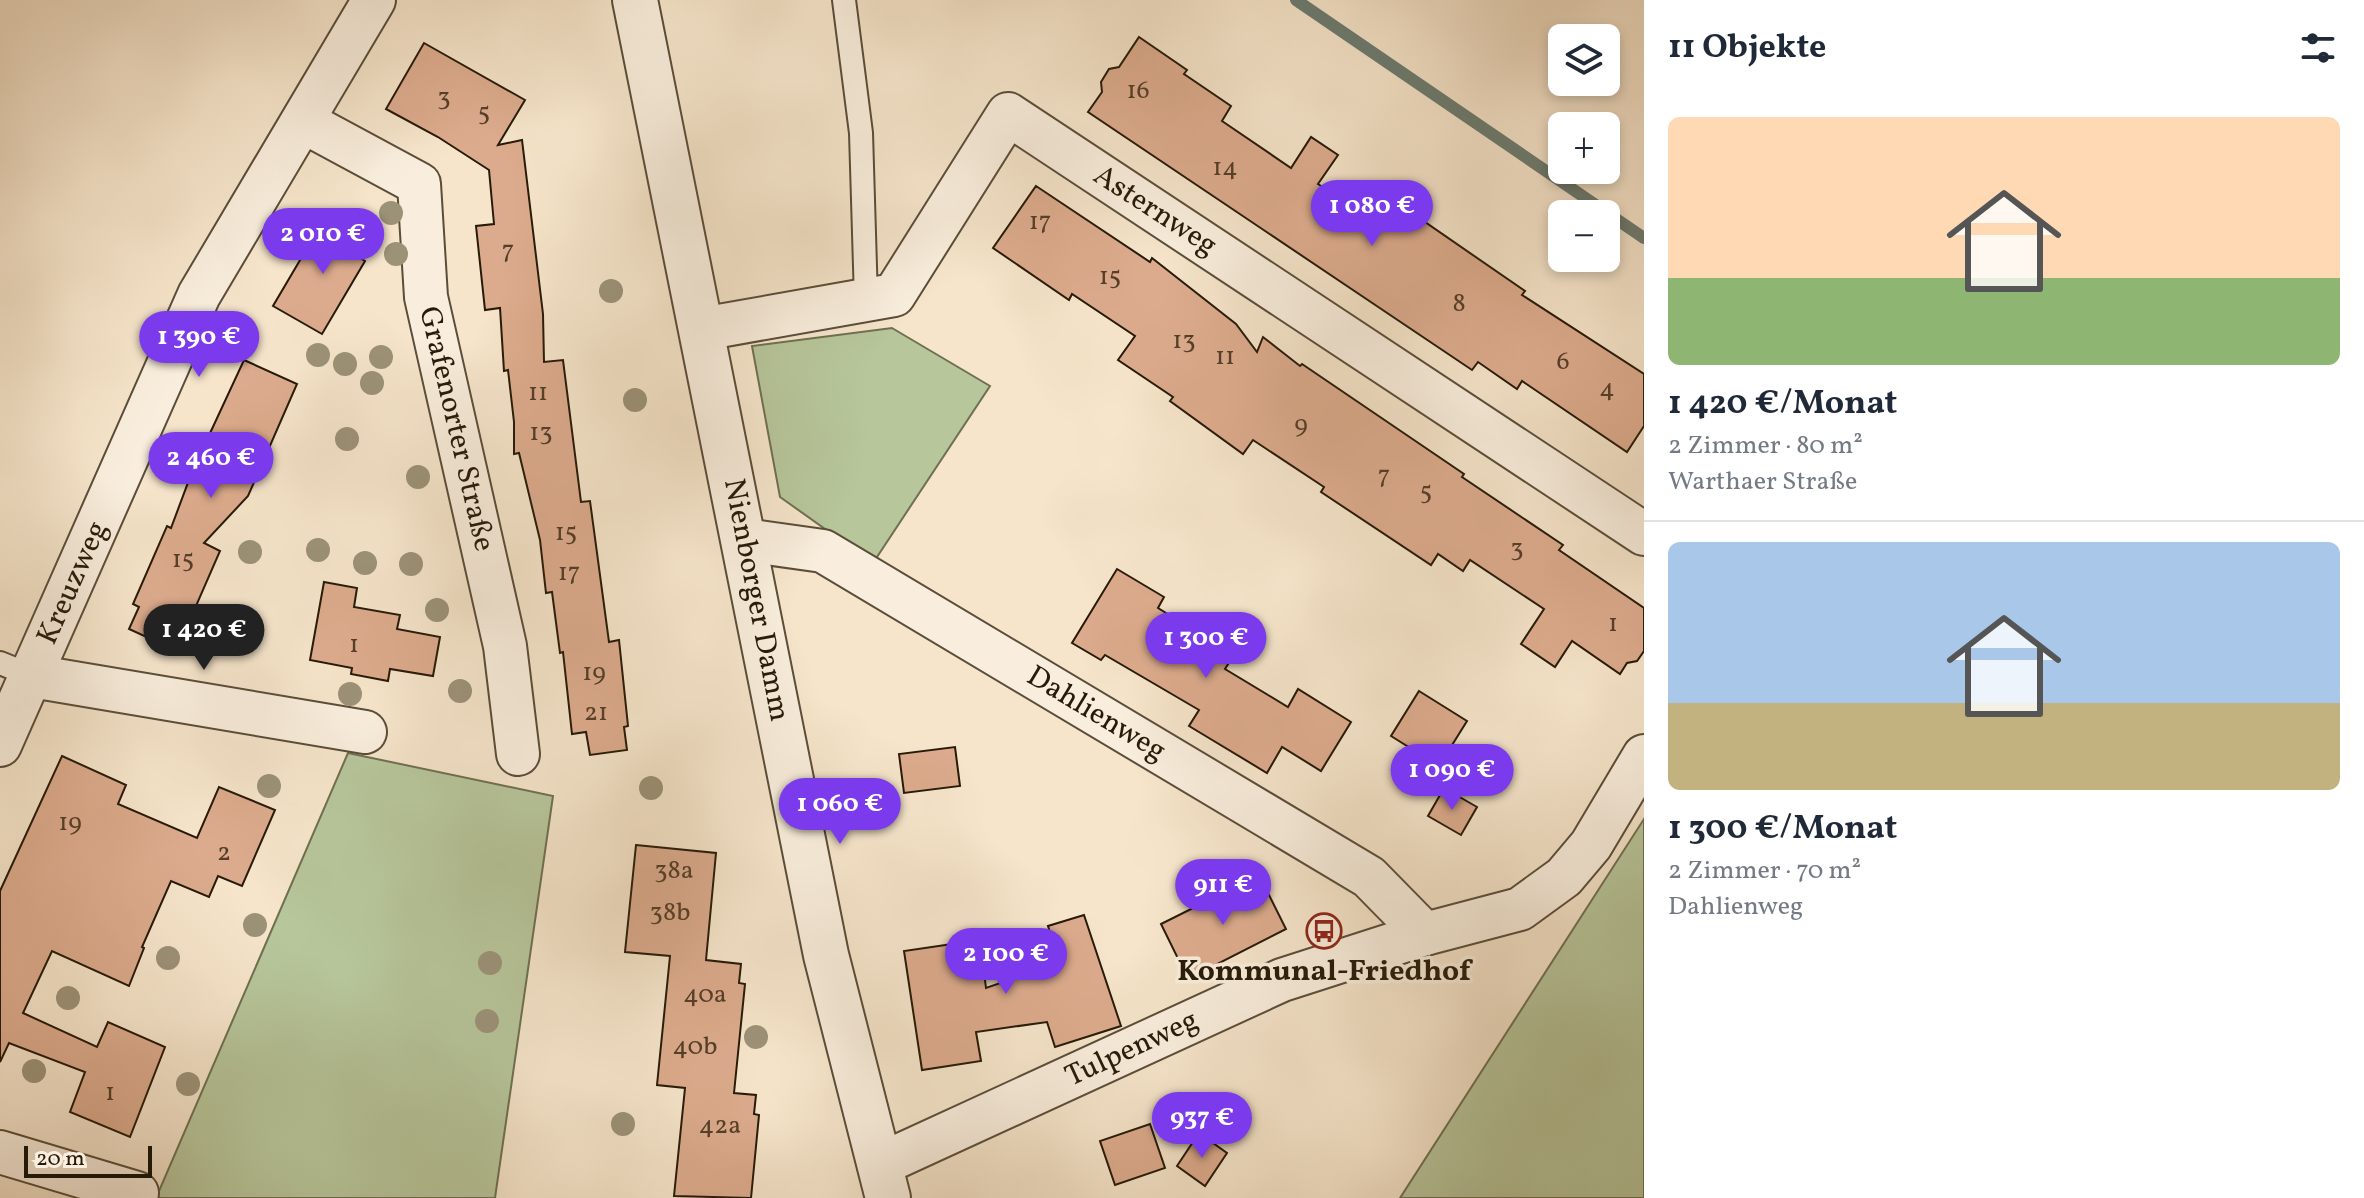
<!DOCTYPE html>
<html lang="de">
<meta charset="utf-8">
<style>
body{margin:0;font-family:Vollkorn,serif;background:#f6f6f7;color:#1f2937;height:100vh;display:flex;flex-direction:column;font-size:30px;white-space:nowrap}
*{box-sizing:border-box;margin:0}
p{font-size:26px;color:#747a83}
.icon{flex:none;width:44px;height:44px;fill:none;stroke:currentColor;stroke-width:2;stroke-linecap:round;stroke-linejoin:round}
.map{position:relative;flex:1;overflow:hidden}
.panel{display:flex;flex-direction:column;background:#fff;width:720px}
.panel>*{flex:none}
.tools{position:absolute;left:1548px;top:24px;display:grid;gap:16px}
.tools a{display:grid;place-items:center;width:72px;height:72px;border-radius:12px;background:#fff;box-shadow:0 4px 12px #0003;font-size:40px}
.scale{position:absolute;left:24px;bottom:20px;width:128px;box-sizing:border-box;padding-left:8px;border:4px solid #261a08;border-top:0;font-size:22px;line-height:28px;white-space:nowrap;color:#261a08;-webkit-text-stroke:6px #f9eedd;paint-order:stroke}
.price{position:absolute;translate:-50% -68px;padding:0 18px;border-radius:28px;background:#7c3aed;color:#fff;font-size:26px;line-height:52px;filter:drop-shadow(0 2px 4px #0008)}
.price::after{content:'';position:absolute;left:50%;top:48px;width:24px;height:18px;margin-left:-12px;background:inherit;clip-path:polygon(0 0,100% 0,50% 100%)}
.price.on{background:#222;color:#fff}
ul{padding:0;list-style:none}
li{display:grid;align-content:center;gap:16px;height:424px;padding:0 24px}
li+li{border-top:2px solid #e0e1e3}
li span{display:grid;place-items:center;height:248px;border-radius:12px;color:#555}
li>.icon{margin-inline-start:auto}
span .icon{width:144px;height:144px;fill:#fffc;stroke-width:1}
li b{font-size:34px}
h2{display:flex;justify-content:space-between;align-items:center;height:96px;padding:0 24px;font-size:34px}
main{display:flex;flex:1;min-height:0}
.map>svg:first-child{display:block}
.green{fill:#b7c69b;stroke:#6e7052;stroke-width:2}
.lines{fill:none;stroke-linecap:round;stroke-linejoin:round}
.stream{stroke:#6d7d72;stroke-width:12}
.building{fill:#dcab8d;stroke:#261a08;stroke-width:2}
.service-casing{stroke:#5a4d39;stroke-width:26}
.minor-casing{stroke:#5a4d39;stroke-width:46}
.tertiary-casing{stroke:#5a4d39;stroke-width:48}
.service{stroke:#f9eedd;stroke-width:22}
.minor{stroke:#f9eedd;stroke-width:42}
.tertiary{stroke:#f9eedd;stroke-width:44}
.tree{fill:#9c9278}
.labels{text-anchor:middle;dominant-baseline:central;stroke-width:7;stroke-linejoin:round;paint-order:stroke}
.number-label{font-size:26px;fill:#543e29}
.street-label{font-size:30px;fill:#261a08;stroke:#f9eedd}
.poi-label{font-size:30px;font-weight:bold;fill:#261a08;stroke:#f9eedd}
</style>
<main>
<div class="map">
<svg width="1644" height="1198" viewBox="0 0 1644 1198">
<rect width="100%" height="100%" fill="#f6e5cb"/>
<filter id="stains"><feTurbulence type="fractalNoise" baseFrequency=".0025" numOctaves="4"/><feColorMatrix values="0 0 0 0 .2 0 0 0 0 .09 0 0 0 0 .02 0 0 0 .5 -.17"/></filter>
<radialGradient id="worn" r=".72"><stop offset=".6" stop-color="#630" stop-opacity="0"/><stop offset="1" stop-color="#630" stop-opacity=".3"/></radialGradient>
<g class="green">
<path d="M892,328L990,386L873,563L780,497L752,346Z"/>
<path d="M348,753L553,796L495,1198H156Z"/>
<path d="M1644,819V1198H1400Z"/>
</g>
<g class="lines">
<path class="stream" d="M1296,0L1644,238"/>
</g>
<g class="building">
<path d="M1139,37L1187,70L1184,74L1231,106L1222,121L1291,168L1311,137L1338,155L1318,184L1378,223L1380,220L1396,230L1409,211L1525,291L1522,295L1644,374V426L1627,452L1522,381L1517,389L1478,362L1472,370L1088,112L1102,92L1101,82L1109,69L1119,67Z"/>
<path d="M424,43L525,100L498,145L522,140L543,314L544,362L563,360L581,502L590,501L609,642L619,640L628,726L624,727L627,750L590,755L586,732L572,734L563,652L560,653L552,592L546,593L540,540L519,453L514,454V422L508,370L504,371L500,308L485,310L476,226L494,224L489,170L438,137L386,109Z"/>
<path d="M1036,186L1150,262L1152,258L1236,324L1257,352L1263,337L1300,366L1302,364L1464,474L1462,477L1563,545L1559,550L1644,608V651L1637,661L1627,663L1620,674L1572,641L1555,667L1521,644L1544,609L1470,560L1463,571L1438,554L1431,565L1321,492L1324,487L1253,440L1243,454L1170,401L1173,397L1118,360L1135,336L1072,294L1069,300L993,248Z"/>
<path d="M333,215L366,234L355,255L365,261L322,334L273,306L316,233L321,236Z"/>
<path d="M244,360L297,384L248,496L204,543L220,551L186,629L174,623L164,645L129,629L139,607L133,604L167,526L171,528L192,472Z"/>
<path d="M1117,569L1164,597L1158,608L1216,644L1215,647L1232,658L1225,669L1288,707L1298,689L1351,722L1321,771L1282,747L1267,773L1189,726L1199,710L1105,655L1101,660L1072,643Z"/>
<path d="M324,582L357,588L354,607L400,615L397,629L440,637L433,676L390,669L388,681L351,674L352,668L310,660Z"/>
<path d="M1419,691L1467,721L1439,766L1391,736Z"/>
<path d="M955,747L960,786L904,793L899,754Z"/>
<path d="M62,756L126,785L118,804L197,838L219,787L275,810L242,886L218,876L209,897L171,881L142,947L144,948L129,986L52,951L23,1013L97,1047L108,1022L165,1047L130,1137L70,1112L85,1072L9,1043L0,1062V891Z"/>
<path d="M1444,788L1477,807L1461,835L1428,816Z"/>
<path d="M636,845L716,853L706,960L741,964L739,983L745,984L734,1093L756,1095L754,1114L759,1115L751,1198L674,1196L685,1088L657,1085L670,956L625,952Z"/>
<path d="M1259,875L1286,929L1188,979L1161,924Z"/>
<path d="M1084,915L1121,1026L1055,1047L1047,1022L976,1032L981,1061L922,1070L904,951L980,940L986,988L1059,963L1048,926Z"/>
<path d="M1150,1124L1165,1168L1115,1185L1100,1141Z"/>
<path d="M1199,1133L1227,1153L1205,1186L1177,1166Z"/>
</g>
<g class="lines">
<defs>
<g id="service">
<path d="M844,0L861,133L866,300"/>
<path d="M0,663L32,676"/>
</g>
<g id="minor">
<path d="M304,122L419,184L426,297L505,646L518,754"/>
<path d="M702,329L894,295L1008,114L1644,534"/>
<path d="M745,540L823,551L1369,877L1425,934"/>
<path d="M32,676L365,732"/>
<path d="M0,745L199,295L374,0"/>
<path d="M0,1152L137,1193"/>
<path d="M879,1165L1282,980L1425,934L1520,909L1564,877L1591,845L1644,756"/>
</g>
<path id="tertiary" d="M635,0L826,955L888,1198"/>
</defs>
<use href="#service" class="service-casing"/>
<use href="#minor" class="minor-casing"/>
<use href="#tertiary" class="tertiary-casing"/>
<use href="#service" class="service"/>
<use href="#minor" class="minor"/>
<use href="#tertiary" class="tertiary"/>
</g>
<g class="tree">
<circle cx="391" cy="213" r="12"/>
<circle cx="396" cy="254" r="12"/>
<circle cx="611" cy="291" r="12"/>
<circle cx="318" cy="355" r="12"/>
<circle cx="381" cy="357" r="12"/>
<circle cx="345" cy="364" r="12"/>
<circle cx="372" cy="383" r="12"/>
<circle cx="635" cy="400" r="12"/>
<circle cx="347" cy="439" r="12"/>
<circle cx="418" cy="477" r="12"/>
<circle cx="318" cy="550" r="12"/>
<circle cx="250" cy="552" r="12"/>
<circle cx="365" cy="563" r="12"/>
<circle cx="411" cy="564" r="12"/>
<circle cx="437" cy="610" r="12"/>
<circle cx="230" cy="638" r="12"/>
<circle cx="460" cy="691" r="12"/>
<circle cx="350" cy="694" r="12"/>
<circle cx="269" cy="786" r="12"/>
<circle cx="651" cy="788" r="12"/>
<circle cx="255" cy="925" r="12"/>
<circle cx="168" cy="958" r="12"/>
<circle cx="490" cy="963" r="12"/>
<circle cx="68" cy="998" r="12"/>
<circle cx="487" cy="1021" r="12"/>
<circle cx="756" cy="1037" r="12"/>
<circle cx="34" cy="1071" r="12"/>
<circle cx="188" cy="1084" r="12"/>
<circle cx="623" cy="1124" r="12"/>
</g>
<defs>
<symbol id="bus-ring" viewBox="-11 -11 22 22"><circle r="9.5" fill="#f9eedd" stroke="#8f2418" stroke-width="1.5"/><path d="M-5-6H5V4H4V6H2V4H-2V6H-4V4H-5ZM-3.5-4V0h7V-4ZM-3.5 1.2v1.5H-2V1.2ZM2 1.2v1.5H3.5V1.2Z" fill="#8f2418"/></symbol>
</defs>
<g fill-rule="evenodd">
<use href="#bus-ring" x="1304" y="911" width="40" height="40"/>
</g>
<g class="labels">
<g class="number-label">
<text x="1138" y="91">16</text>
<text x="444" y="98">3</text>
<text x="484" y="113">5</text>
<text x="1225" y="168">14</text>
<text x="1040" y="222">17</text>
<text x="508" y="251">7</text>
<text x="1110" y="277">15</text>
<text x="1459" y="304">8</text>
<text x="1184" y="341">13</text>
<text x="1225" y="357">11</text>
<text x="1563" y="362">6</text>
<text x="1607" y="389">4</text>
<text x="538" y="393">11</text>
<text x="1301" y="425">9</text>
<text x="541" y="433">13</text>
<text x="1384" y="476">7</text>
<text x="1426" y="492">5</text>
<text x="566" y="533">15</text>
<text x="1517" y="549">3</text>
<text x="183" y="560">15</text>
<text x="569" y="573">17</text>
<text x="1613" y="624">1</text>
<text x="354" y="645">1</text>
<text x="594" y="673">19</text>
<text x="596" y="713">21</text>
<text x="70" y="823">19</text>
<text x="224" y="853">2</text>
<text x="674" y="871">38a</text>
<text x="670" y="913">38b</text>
<text x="705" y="995">40a</text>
<text x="695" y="1047">40b</text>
<text x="110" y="1093">1</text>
<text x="720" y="1126">42a</text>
</g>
<g class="street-label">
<text transform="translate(1155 211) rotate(33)">Asternweg</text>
<text transform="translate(456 429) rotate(77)">Grafenorter Straße</text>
<text transform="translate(73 583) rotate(-66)">Kreuzweg</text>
<text transform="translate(756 600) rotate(79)">Nienborger Damm</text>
<text transform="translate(1096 714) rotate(31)">Dahlienweg</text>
<text transform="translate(1132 1049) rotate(-25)">Tulpenweg</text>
</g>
<g class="poi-label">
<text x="1324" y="972">Kommunal-Friedhof</text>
</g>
</g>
<rect width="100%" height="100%" filter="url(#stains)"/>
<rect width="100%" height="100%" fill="url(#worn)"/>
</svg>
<div class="tools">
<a><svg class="icon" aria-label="layers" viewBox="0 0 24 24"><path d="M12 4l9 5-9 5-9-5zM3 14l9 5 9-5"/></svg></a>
<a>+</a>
<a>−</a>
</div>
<div class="scale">20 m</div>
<b class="price" style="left:1372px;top:248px">1 080 €</b>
<b class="price" style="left:323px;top:276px">2 010 €</b>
<b class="price" style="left:199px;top:379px">1 390 €</b>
<b class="price" style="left:211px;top:500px">2 460 €</b>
<b class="price on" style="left:204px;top:672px">1 420 €</b>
<b class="price" style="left:1206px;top:680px">1 300 €</b>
<b class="price" style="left:1452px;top:812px">1 090 €</b>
<b class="price" style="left:840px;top:846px">1 060 €</b>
<b class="price" style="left:1223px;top:927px">911 €</b>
<b class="price" style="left:1006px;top:996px">2 100 €</b>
<b class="price" style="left:1202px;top:1160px">937 €</b>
</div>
<section class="panel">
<h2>11 Objekte<svg class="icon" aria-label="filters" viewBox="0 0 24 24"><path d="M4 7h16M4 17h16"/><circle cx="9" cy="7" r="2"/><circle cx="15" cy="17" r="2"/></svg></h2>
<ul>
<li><span style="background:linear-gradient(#ffd9b3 65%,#8fb573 0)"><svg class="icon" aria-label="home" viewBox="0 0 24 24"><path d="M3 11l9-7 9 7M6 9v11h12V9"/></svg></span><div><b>1 420 €/Monat</b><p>2 Zimmer · 80 m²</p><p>Warthaer Straße</p></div></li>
<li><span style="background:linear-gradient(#a9c7e8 65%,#c2b280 0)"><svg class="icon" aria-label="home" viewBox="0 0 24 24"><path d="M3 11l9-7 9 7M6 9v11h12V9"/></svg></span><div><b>1 300 €/Monat</b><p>2 Zimmer · 70 m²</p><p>Dahlienweg</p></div></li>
</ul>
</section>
</main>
